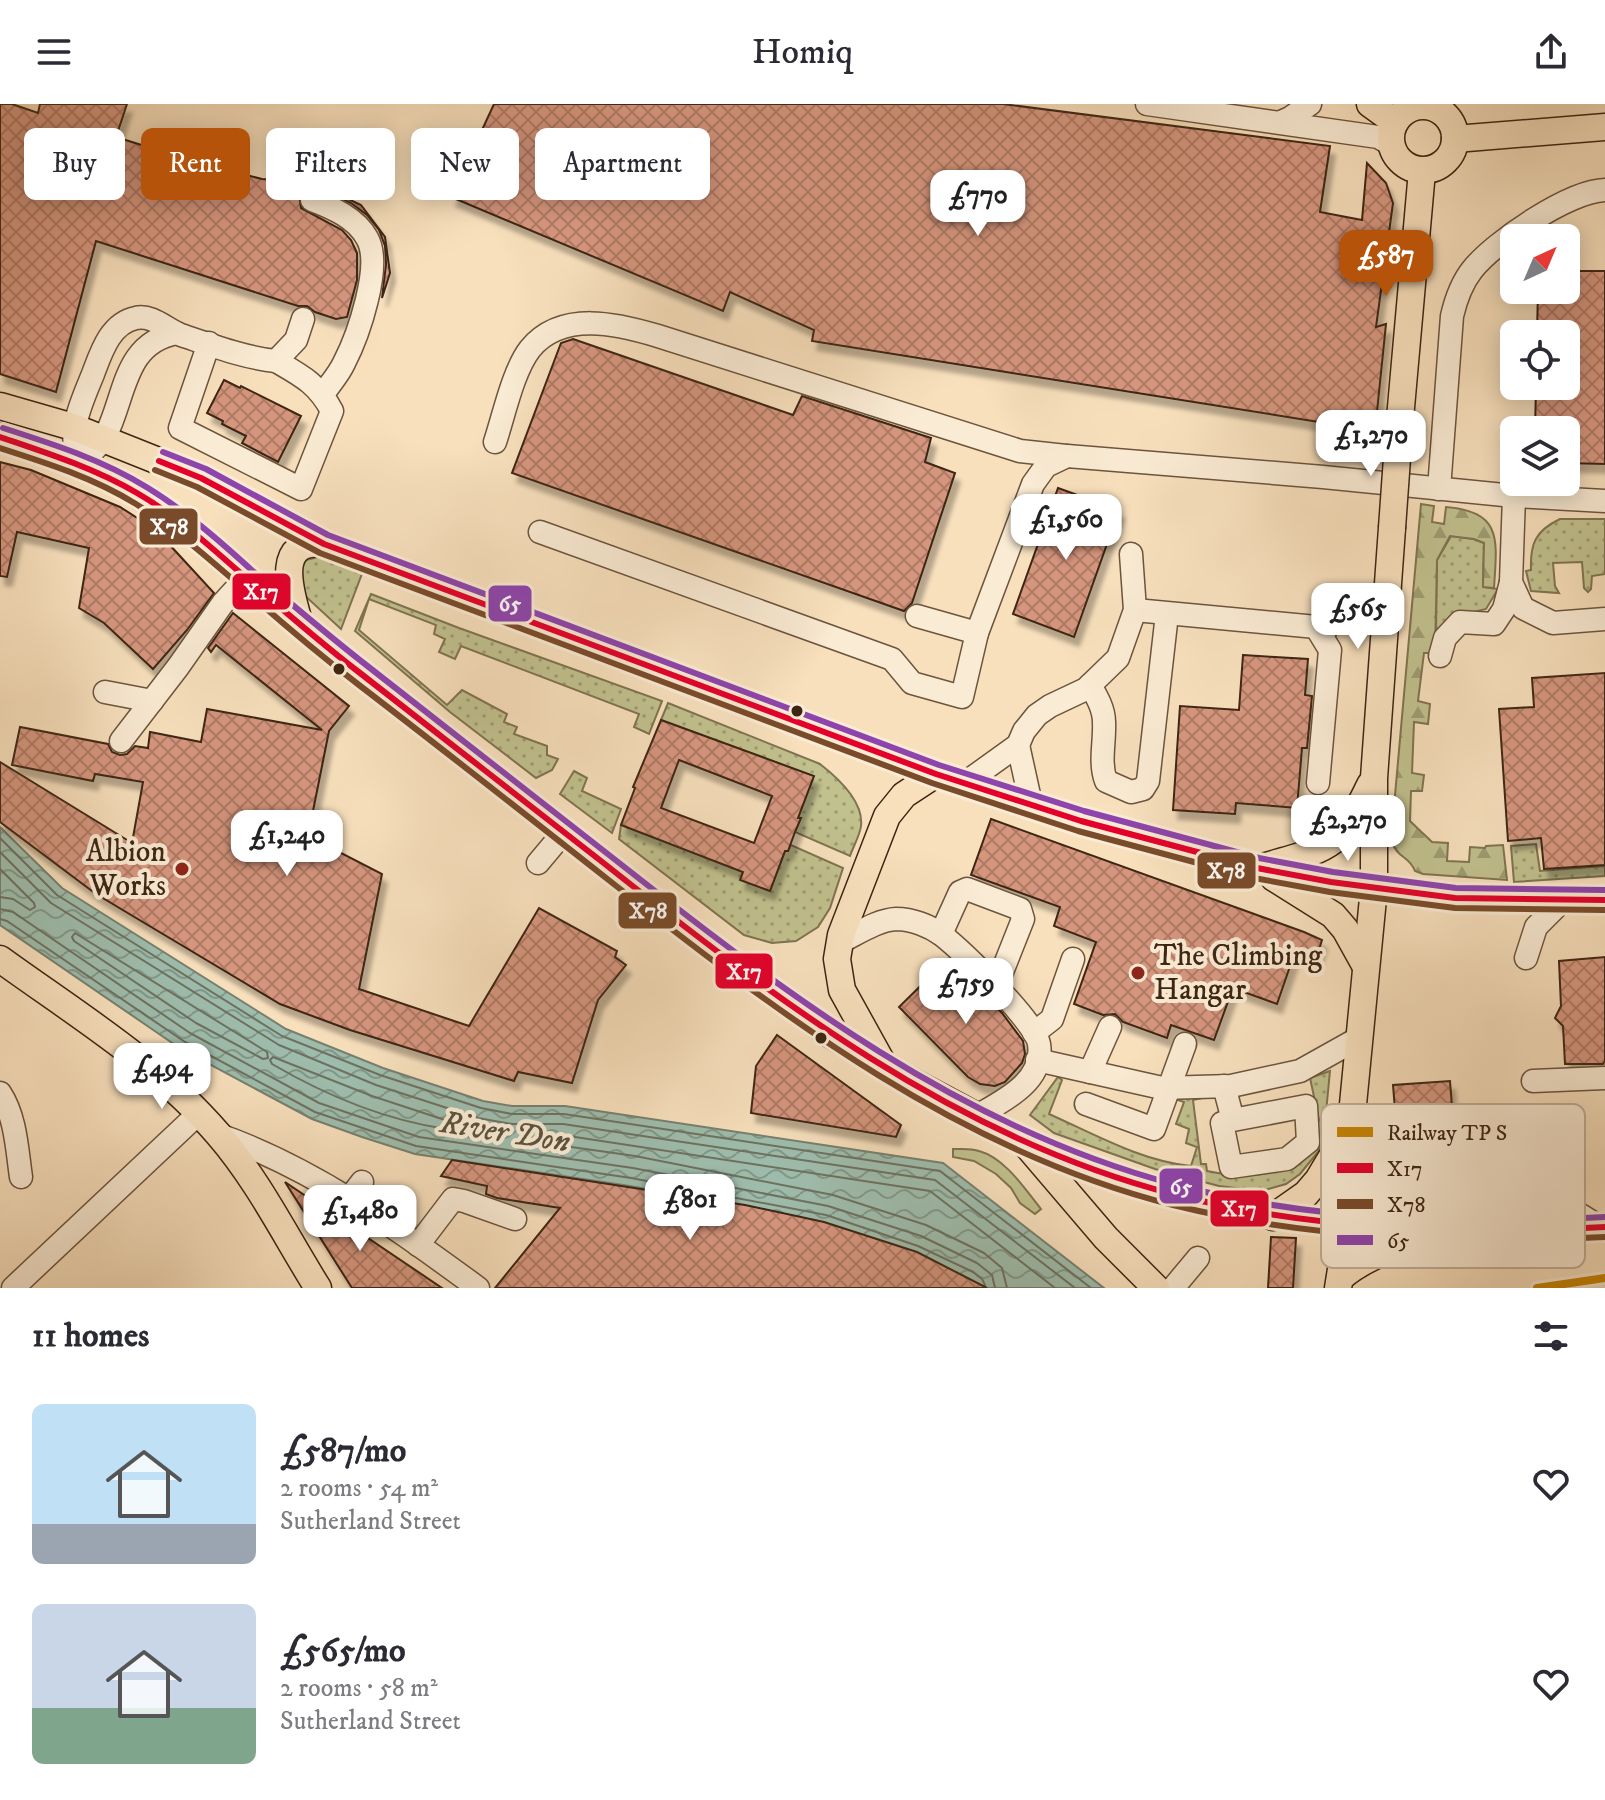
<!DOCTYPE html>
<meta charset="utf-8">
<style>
body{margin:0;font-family:"IM FELL DW Pica",serif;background:#f2f2f3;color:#2b2b33;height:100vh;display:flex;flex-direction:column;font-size:30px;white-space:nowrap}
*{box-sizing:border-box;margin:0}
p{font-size:26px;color:#7c7c81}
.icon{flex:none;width:44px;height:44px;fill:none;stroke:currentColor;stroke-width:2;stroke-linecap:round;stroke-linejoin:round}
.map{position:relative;height:1184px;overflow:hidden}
.side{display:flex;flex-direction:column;background:#fff;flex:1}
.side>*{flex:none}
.top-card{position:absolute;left:24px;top:24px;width:800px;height:72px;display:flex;gap:16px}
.needle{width:52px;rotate:44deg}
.tools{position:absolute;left:1500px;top:120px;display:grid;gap:16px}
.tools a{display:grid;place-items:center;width:80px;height:80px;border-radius:12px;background:#fff;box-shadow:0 4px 20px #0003;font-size:40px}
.price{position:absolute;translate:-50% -68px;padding:0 18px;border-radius:16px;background:#fff;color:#222;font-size:26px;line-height:52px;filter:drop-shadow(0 2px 4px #0008)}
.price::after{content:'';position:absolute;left:50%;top:48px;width:24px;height:18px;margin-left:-12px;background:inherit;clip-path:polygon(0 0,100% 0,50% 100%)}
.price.selected{background:#b45309;color:#fff}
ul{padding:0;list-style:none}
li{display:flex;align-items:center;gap:24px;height:200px;padding:0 32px}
li span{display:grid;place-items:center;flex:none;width:224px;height:160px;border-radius:12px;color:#555}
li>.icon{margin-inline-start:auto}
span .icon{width:96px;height:96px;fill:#fffc;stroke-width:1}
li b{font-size:34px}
h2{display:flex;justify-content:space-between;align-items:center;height:96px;padding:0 32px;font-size:34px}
.chip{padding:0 28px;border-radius:12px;background:#fff;box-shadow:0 4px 20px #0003;font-size:28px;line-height:72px}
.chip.selected{background:#b45309;color:#fff}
header{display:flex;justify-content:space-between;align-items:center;height:104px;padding:0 32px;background:#fff;font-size:36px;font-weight:600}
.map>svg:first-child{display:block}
.grass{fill:url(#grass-dots);stroke:#7f7350;stroke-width:2}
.forest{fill:url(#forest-firs);stroke:#7f7350;stroke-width:2}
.garden{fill:#c1c18e;stroke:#7f7350;stroke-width:2}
.water{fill:url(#water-waves);stroke:#77806f;stroke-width:2}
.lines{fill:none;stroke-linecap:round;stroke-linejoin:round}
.shore{stroke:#6e7160;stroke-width:2}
.building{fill:url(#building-cross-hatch);stroke:#3d2512;stroke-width:2;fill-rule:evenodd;filter:url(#shadow)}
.minor-casing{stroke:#6c543d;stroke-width:25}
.major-casing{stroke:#3d2512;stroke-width:29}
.minor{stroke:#faebd4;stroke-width:22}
.major{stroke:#f8e0bd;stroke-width:26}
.major-bridge-casing{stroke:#3d2512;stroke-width:29;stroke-linecap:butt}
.major-bridge{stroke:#f8e0bd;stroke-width:26}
.bus-1-casing{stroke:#faebd4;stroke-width:12}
.bus-2-casing{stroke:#faebd4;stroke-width:12}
.bus-3-casing{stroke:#faebd4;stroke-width:12}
.bus-1{stroke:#e4002b;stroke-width:6}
.bus-2{stroke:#7a4b2a;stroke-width:6}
.bus-3{stroke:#8e44ad;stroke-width:6}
.rail-1-casing{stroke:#faebd4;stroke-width:14}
.rail-1{stroke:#c88604;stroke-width:8}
.bus-dot{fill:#3d2512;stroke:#faebd4;stroke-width:3}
.poi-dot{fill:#8f2418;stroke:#faebd4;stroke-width:3}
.labels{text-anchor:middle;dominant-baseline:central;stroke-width:8;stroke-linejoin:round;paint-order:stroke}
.poi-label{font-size:30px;fill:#3d2512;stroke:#faebd4;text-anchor:end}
.water-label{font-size:32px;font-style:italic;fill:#5a5340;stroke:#faebd4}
.key{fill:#faebd4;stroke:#c1b09a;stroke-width:2}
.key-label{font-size:22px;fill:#3d2512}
.line-badge{stroke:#faebd4;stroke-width:3}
.badge-label{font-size:22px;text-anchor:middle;font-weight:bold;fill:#fff}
</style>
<header><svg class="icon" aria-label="menu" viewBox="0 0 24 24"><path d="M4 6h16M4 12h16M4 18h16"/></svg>Homiq<svg class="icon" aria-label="share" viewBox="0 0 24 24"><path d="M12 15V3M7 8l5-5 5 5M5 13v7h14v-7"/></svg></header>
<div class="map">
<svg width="1605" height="1184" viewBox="0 0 1605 1184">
<defs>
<pattern id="grass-dots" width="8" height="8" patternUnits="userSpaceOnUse" patternTransform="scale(2)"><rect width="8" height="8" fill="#c1c18e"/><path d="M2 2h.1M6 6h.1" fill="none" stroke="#9e9d73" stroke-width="1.8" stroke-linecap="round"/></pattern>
<pattern id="forest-firs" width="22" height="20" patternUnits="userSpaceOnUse" patternTransform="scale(2)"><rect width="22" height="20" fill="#c1c18e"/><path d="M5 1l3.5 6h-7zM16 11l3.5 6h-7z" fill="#9e9d73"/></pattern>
<pattern id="water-waves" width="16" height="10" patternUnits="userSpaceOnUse" patternTransform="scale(2)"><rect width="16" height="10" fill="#9ebdad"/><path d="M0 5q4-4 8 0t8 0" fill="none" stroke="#82998b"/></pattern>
<pattern id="building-cross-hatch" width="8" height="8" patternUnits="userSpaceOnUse" patternTransform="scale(2)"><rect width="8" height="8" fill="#d6967e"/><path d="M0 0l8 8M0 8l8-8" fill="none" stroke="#af7a66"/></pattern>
<filter id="shadow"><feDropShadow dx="5" dy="9" stdDeviation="2" flood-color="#0004"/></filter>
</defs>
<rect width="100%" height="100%" fill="#f8e0bd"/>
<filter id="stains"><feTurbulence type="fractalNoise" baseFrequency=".0025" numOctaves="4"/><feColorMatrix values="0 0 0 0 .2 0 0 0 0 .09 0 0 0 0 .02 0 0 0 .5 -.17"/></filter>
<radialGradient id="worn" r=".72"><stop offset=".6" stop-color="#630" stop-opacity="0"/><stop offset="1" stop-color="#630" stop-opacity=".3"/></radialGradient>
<g class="grass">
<path d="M1560,415H1605V470L1592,472L1591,485L1588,488L1584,484L1582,458L1553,459L1555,482L1559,489L1531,487L1526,467L1531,466C1530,440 1535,427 1560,415Z"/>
<path d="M1451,432L1474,435L1484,439L1483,483L1498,485L1486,505L1449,514L1436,530L1437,456Z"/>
<path d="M322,452L363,467L341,525L302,489L296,474L306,456Z"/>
<path d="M371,490L459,524L662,597L649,630L634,623L639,610L461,542L455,555L439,548L445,535L434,530L436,521L369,495L359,526L447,601L462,586L507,610L504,618L517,623L514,630L547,642V651L558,655L552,666L536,674L450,608L355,527Z"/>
<path d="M668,599L820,660C838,674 864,697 861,722C860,731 853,743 850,752L795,728L800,715L798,714L813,672L661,616Z"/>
<path d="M574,667L587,674L582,687L621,705L612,729L560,690Z"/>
<path d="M621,721L743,768L741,776L770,787L785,747H788L791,741L843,764L830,804L818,823L796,837L772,839L744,831L619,735Z"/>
<path d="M1536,740L1540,767L1605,762V772L1514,778L1511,742Z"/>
<path d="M1330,967L1324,1029L1318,1048L1300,1070L1286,1080L1261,1087L1219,1082L1155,1065L1054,1029L1030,1011L1058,973L1062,976L1049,1010C1094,1030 1141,1057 1191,1062L1197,1043L1186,1039L1189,1025L1176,1020L1184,998L1169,993L1221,990L1193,996L1201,1060H1206L1207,1067C1252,1076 1272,1073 1310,1047L1319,1016L1310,974Z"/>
</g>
<path class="forest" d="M1421,400L1434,402L1432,418L1444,420L1446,403C1503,408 1497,436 1494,484L1483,483L1484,439L1474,435L1450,432L1437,456L1435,549H1424L1418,597L1430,600L1428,620L1414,618L1412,669L1424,671L1422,687H1411L1410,717L1432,738L1448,739L1447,757L1469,758L1470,743L1485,744L1486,742L1503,741L1507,776L1423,770L1415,767C1409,751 1397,755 1391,736Z"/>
<path class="garden" d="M953,1045C961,1045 971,1044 979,1047C1005,1054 1025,1085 1041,1105L1035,1110L1020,1099L1011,1084L996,1070L974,1057L953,1053Z"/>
<path class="water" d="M0,723L62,784L286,925L383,964L483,997L512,1002H565L943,1059L1104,1184H982L824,1119L630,1082L415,1050L362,1033L312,1015L181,945L0,821Z"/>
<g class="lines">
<g class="shore">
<path d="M0,734L57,791L282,932L380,971L481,1004L512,1010H564L940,1067L1091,1184"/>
<path d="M0,748L51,799L279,941L376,981L478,1014L512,1020H563L935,1076L1075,1184"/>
<path d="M0,765L34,799L35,803L30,806L13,795L0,793"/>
<path d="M0,805L13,808L190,929L319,999L419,1033L633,1064L828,1102L921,1132L977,1159L992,1171L995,1184"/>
<path d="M0,815L7,817L185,938L315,1008L416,1042L631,1074L826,1111L918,1142L973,1168L982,1175L985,1181"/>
<path d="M75,829L267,948L268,954L263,955L196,919L74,837L72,833Z"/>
<path d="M273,953L372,992L448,1017L450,1022L446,1025C386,1016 325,991 272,960L270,956Z"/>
<path d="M1007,1184L1002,1164L984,1149L926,1121L833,1091L635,1052L543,1039L539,1033L543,1031H562L930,1087L1055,1184"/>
</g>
</g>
<g class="building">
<path d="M0,0H12L38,9L40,0H127L116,33L196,58L262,75L317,80L361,101L385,133L390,169L382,194L386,160L385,142L379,126L367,111L351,99L325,86L309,82L299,90L301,104L342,126L351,136L357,149V176L347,213L336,215L315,208L307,202H298L96,137L56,288L0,270Z"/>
<path d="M494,0H1003L1330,42L1320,108L1362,116L1367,59L1386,79L1393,99L1376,223L1386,220L1375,327L812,237L814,226L730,188L723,207L451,93Z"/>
<path d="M1566,167H1605V360L1566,359V326H1535L1536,282H1566V230H1537L1538,186H1566Z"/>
<path d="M573,235L793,311L802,292L931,334L925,358L955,369L912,499L904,507L512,369L561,239Z"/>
<path d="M224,276L240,284L241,282L301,312L278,358L242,339L246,332L222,320L223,317L207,309Z"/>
<path d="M0,358L31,366L120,403L145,419L168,439L214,489L187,526L153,565L104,519L79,504L89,444L17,428L7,473L0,472Z"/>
<path d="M1058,384L1119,406L1074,533L1013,510Z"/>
<path d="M233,509L349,602L329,627L308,732L382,770L359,885L469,922L539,804L617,847L615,853L626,861L598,896L572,979L518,968L514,977L350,926L280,900L96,790L0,718V658L132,739L143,678L95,670L93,677L12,661L20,623L108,640L112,648L120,651L127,650L135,642L148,644L150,628L201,638L207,605L322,626L216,541L211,548L208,544Z"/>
<path d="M1243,551L1308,555L1305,591L1312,592L1307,644H1302L1297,704L1236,699L1235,710L1173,706L1180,602L1239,606Z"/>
<path d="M1605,569V761L1544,765L1541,734L1508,737L1499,605L1534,603L1532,574Z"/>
<path d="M661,616L814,672L798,714H801L795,728L788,747H785L770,787L740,776L743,768L621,721L635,684L633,683ZM679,656L772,692L754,739L661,704Z"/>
<path d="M991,715L1304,828L1322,836L1317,852L1296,845L1277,900L1233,884L1214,936L1171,921L1167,934L1123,918L1115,910L1103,911L1074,900L1096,838L1054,822L1060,803L971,771Z"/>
<path d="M1605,853V957L1603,960H1565L1563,922L1555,914L1561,902L1559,857Z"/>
<path d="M948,855L1002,909L1023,937L1025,950L1022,959L1005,978L995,982L980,980L968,973L899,903Z"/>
<path d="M777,931L901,1021L896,1033L751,1009L756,962Z"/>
<path d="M1450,977L1459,1090L1402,1095L1393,981Z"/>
<path d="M452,1056L745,1101L824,1118L917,1148L987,1184H495L560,1104L497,1094L486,1090L487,1082L441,1072Z"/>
<path d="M285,1078L442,1184H352Z"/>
<path d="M1271,1133L1296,1134L1293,1184H1268Z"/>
</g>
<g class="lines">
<defs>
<g id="minor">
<path d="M1147,0L1378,33L1392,41"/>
<path d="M1425,2L1426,0"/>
<path d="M1281,18L1290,14L1310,0"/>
<path d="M312,96C333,104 356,114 367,134C383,161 358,232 344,259C339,270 330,280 323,290"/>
<path d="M177,229C123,239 126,292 105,333C98,344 87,352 77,358C69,323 80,302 93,270C101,249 110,219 136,214C152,210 167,226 181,231C211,241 245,254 276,257L296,236L303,215"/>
<path d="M209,239L180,324L301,385L332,307C318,280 302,272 276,257"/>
<path d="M495,338C504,311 513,267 530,245C562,206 618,220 658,232L1020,347L1066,352"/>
<path d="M1439,385L1452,212C1456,195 1461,180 1472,166C1494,138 1569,87 1605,86"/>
<path d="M1514,392L1511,478L1523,504L1553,519L1605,515"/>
<path d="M540,428L892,555L912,579L962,593L977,529"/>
<path d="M1135,506L1327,524"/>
<path d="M917,512L977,529L1033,380L1046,362L1067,352L1323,373L1514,392L1605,397"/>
<path d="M1316,523L1330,546L1318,679"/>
<path d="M1440,552L1445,534L1460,518L1494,520L1504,505L1511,478"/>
<path d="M1090,581C1097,593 1104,605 1104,618C1105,639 1099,658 1106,677L1131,688L1143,685L1148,677L1167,510"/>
<path d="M105,588L152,597"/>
<path d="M121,637L178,563L223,499L246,474"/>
<path d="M1018,641L1031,700"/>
<path d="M965,679L1018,641L1024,627L1037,611L1050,602L1086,585L1118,554L1135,506L1131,450"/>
<path d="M538,759L564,728"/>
<path d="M941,830L960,788L967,785L1020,805L1023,815L996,883"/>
<path d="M840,838C857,830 877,816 896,815C912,815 930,822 942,831C962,847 1036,918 1039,940C1045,978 1001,998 975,1013"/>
<path d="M1526,854L1536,823L1563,796"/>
<path d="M1034,929L1052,915L1073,855"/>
<path d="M1037,956L1162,984L1231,982L1300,967L1359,934"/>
<path d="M1090,968L1110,923"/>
<path d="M1533,977L1605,974"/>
<path d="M1224,982L1233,1016L1306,1002L1308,1038L1287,1055L1231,1063L1222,1019L1233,1016"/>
<path d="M0,989C16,1013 17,1046 21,1073"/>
<path d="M1086,1000L1154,1025L1185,940"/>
<path d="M219,1031C313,1064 398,1125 478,1184"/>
<path d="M1548,1080L1558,1097L1600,1123"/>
<path d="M348,1096L362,1078"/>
<path d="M418,1141L453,1095L464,1097L515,1115"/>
<path d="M13,1184L199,1009"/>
<path d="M1173,1184L1198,1154"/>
</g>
<g id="major">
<path d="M1370,0L1395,18"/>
<circle cx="1423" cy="34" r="32"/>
<path d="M1455,35L1605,23"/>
<path d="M0,302L73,323L201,374L324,440L936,670L1081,717L1257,764L1331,778L1455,794L1605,796"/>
<path d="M1399,326L1422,67"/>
<path d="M0,333L77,358L120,379L177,416L319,537L719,850L830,930L885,963L1023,1037L1106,1134L1156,1184"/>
<path d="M300,521C292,493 271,434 324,440"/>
<path d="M1262,763C1329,744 1339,746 1370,681"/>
<path d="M1274,774L1333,811L1345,825L1365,861"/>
<path d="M0,855C76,910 157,959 218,1030C258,1076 286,1133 318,1184"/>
<path d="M883,960L842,886L837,855L841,831L887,712L904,691L936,670"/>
<path d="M1029,1040C1213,1119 1407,1137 1605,1123"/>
<path d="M1273,1113L1306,1090L1318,1076L1351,1021"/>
<path d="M1340,1174C1365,1152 1399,1142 1430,1131"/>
<path d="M1338,1184L1348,1122L1351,1021L1374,784V674L1392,424"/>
</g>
</defs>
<use href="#minor" class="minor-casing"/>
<use href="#major" class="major-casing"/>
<use href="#minor" class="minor"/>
<use href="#major" class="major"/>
<defs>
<path id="major-bridge" d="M1392,424L1399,326"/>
</defs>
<use href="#major-bridge" class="major-bridge-casing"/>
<use href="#major-bridge" class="major-bridge"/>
<defs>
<g id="bus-1">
<path d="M0,333C47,349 94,364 137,389C177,412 212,444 246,474C284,507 321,539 360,569C440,632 521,694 601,757C774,894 955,1034 1173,1090C1314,1127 1460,1130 1605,1123"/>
<path d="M159,357L201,374L324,440L936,670L1081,717L1257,764L1331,778L1455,794L1605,796"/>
</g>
<g id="bus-2">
<path d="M0,344C47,359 94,374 136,400C176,425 210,456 245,486C282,519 320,551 359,581C445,647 530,714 615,781C783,913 961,1048 1173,1101C1315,1136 1459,1140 1605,1133"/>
<path d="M155,366L197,383L320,449L932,679L1078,727L1254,774L1330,788L1455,804L1605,806"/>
</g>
<g id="bus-3">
<path d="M3,324C53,340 103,356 148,384C187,408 222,439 256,470C294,502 331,534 370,564C453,629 535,693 618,758C787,891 962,1024 1173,1080C1314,1118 1460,1120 1605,1113"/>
<path d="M163,348L206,365L328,431L939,661L1084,707L1259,754L1333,768L1456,784L1605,786"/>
</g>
</defs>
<use href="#bus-1" class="bus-1-casing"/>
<use href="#bus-2" class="bus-2-casing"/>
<use href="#bus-3" class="bus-3-casing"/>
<use href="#bus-1" class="bus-1"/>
<use href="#bus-2" class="bus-2"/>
<use href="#bus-3" class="bus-3"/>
<defs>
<path id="rail-1" d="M1537,1184L1605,1174"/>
</defs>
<use href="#rail-1" class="rail-1-casing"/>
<use href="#rail-1" class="rail-1"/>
</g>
<g class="bus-dot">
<circle cx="339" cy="565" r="7"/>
<circle cx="797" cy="607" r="7"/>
<circle cx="821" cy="934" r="7"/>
</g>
<g class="poi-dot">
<circle cx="182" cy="765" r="8"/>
<circle cx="1138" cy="869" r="8"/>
</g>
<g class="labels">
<g class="poi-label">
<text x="166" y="748">Albion<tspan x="166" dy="34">Works</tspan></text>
<text x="1154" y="852" text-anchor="start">The Climbing<tspan x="1154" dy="34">Hangar</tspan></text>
</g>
<g class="water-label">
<text transform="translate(505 1029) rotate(9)">River Don</text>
</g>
</g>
<rect x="1321" y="1000" width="264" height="164" rx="12" class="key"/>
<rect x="1337" y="1023" width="36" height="10" fill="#c88604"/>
<rect x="1337" y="1059" width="36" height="10" fill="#e4002b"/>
<rect x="1337" y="1095" width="36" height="10" fill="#7a4b2a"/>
<rect x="1337" y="1131" width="36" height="10" fill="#8e44ad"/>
<g class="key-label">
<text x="1387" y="1036">Railway TP S</text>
<text x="1387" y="1072">X17</text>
<text x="1387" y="1108">X78</text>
<text x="1387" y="1144">65</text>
</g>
<g class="line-badge">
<rect x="138" y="403" width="61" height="39" rx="8" fill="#7a4b2a"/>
<rect x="231" y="468" width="61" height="39" rx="8" fill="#e4002b"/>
<rect x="487" y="480" width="46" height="39" rx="8" fill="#8e44ad"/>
<rect x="1196" y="747" width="61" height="39" rx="8" fill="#7a4b2a"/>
<rect x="617" y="787" width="61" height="39" rx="8" fill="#7a4b2a"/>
<rect x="714" y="848" width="60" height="38" rx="8" fill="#e4002b"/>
<rect x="1158" y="1063" width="46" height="38" rx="8" fill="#8e44ad"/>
<rect x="1209" y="1085" width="61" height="39" rx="8" fill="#e4002b"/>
</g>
<g class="badge-label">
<text x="169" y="430">X78</text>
<text x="261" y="495">X17</text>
<text x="510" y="507">65</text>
<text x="1226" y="774">X78</text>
<text x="648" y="814">X78</text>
<text x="744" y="875">X17</text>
<text x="1181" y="1090">65</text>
<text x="1239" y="1112">X17</text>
</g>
<rect width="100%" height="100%" filter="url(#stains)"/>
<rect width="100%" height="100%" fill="url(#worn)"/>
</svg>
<div class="tools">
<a><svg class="needle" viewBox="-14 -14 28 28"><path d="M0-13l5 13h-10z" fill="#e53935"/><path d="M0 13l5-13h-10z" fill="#7c7c81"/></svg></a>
<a><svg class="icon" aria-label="locate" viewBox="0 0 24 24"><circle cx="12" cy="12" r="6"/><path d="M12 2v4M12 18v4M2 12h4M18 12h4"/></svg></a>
<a><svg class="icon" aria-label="layers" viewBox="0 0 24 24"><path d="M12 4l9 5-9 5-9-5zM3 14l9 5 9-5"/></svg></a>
</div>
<b class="price" style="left:978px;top:134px">£770</b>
<b class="price selected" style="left:1386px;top:194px">£587</b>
<b class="price" style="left:1371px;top:374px">£1,270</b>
<b class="price" style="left:1066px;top:458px">£1,560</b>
<b class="price" style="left:1358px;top:547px">£565</b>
<b class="price" style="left:1348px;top:759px">£2,270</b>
<b class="price" style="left:287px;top:774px">£1,240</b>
<b class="price" style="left:966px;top:922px">£759</b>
<b class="price" style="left:162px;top:1007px">£494</b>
<b class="price" style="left:690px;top:1138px">£801</b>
<b class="price" style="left:360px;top:1149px">£1,480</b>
<div class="top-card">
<a class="chip">Buy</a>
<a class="chip selected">Rent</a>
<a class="chip">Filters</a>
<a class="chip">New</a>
<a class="chip">Apartment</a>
</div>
</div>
<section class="side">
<h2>11 homes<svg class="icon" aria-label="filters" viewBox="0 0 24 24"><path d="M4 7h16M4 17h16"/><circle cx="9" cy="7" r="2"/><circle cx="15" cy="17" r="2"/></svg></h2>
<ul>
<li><span style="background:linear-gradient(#bfe0f5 75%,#9aa5b1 0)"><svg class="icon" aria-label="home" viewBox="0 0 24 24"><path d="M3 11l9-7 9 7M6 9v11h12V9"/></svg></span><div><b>£587/mo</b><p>2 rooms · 54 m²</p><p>Sutherland Street</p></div><svg class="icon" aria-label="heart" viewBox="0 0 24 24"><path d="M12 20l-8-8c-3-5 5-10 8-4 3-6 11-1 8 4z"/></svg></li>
<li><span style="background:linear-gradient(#c9d6e8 65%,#7fa58c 0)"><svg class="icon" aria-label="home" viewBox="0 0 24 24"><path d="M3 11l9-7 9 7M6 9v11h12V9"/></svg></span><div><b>£565/mo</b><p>2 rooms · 58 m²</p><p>Sutherland Street</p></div><svg class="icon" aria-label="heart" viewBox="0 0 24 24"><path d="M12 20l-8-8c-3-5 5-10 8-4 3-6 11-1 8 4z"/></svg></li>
</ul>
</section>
